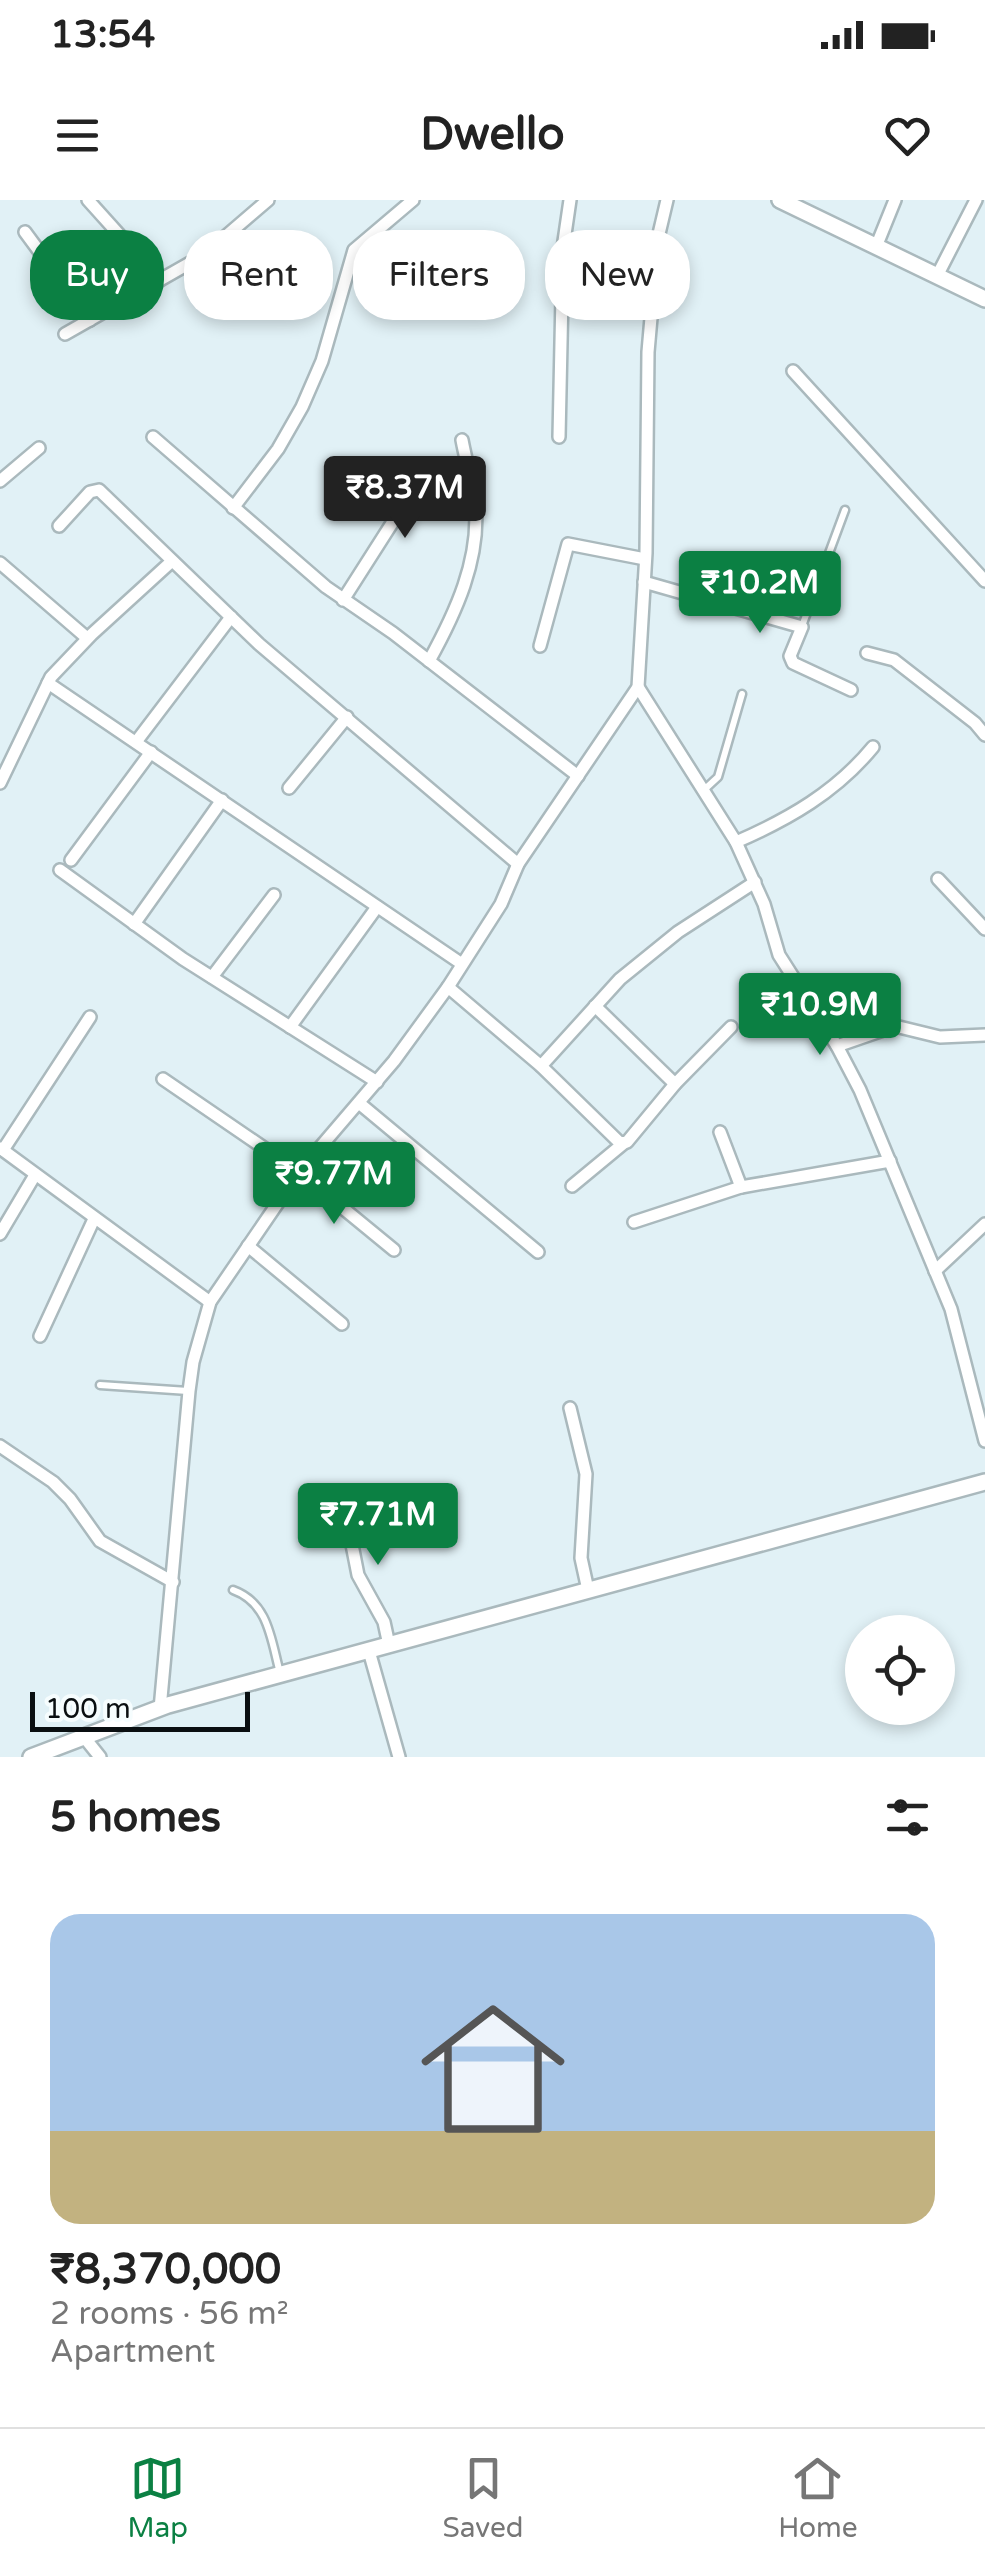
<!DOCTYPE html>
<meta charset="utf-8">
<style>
body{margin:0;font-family:"Varela Round",sans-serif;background:#f2f2f2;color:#222;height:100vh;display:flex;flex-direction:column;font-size:38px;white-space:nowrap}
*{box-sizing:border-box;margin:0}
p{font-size:32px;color:#767676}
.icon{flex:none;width:55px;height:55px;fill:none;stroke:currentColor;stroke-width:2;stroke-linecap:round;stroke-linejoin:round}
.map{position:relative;height:1557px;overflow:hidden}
.sheet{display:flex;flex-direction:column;background:#fff;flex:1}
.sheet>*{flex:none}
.guide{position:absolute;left:30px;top:30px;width:925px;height:90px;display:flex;gap:20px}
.buttons{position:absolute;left:845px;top:1415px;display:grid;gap:20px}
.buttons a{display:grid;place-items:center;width:110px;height:110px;border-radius:50%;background:#fff;box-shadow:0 5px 15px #0003;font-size:50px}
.scale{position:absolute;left:30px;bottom:25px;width:220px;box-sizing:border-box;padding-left:10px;border:5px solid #0a0f11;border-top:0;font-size:28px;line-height:35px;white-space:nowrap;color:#0a0f11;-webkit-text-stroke:8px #f6fdfe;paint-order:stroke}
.price{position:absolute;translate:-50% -85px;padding:0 22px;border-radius:10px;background:#0b8043;color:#fff;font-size:32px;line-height:65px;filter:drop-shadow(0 2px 5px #0008)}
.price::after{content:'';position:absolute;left:50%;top:60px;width:30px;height:22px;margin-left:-15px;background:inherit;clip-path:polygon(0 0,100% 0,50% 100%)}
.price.current{background:#222;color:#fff}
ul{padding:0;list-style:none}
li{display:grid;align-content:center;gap:20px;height:530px;padding:0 50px}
li span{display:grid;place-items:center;height:310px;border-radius:30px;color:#555}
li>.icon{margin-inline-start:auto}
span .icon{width:180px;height:180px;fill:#fffc;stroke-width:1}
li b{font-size:42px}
h2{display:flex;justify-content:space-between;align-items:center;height:120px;padding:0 50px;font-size:42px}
.pill{padding:0 35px;border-radius:40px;background:#fff;box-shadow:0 5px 15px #0003;font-size:35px;line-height:90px}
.pill.current{background:#0b8043;color:#fff}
.status{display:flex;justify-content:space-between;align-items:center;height:70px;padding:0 50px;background:#fff;direction:ltr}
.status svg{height:28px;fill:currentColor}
header{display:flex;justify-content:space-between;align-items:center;height:130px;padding:0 50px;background:#fff;font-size:45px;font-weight:700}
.menu{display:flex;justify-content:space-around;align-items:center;height:140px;border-top:2px solid #e0e0e0;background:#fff;font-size:28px;color:#767676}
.menu a{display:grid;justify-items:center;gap:5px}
.menu .current{color:#0b8043}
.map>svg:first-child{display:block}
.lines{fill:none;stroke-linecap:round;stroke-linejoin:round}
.service-casing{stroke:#aab9bd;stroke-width:11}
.minor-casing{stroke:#aab9bd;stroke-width:16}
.tertiary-casing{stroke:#aab9bd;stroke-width:20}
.service{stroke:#fff;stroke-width:6}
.minor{stroke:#fff;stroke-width:11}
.tertiary{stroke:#fff;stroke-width:15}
</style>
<div class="status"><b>13:54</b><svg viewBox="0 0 49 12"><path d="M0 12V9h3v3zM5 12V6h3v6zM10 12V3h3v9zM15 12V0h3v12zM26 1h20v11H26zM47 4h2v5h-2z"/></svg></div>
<header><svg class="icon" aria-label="menu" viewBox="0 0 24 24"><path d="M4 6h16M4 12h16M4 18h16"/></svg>Dwello<svg class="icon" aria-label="heart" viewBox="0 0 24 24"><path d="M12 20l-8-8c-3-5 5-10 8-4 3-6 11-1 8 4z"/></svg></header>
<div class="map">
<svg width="985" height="1557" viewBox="0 0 985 1557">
<rect width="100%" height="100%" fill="#e1f1f6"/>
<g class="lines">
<defs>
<g id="service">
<path d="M802,426L845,310"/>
<path d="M705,589L718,577L742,494"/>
<path d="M100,1185L188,1191"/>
<path d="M233,1390C269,1403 271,1440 280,1473"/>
</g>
<g id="minor">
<path d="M88,0L160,80"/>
<path d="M25,32L90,120"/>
<path d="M876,47L895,0"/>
<path d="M937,76L976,0"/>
<path d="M65,134L204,55L268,0"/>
<path d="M793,171L985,381"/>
<path d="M153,237L326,387L393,433L578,576"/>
<path d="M559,237L563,48L570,0"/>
<path d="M0,281L39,248"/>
<path d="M233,308L278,249L302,207L322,161L354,50L413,0"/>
<path d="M59,326L90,292L99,290L259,444L518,664"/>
<path d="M0,363L87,438"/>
<path d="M644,382L802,427L790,456L793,463L851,490"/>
<path d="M343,400L410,295L440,294L475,303"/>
<path d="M540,446L568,344L645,359"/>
<path d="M867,453L894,460L975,523L985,535"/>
<path d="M429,461C455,414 481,359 475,303C472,282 466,261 462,240"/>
<path d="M48,483L462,764"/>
<path d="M638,487L736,642L764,704L779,755L837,846L860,890L951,1109L985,1241"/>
<path d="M136,542L231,417"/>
<path d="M0,583L51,477L92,434L172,361"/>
<path d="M289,588L347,517"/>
<path d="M736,642C789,619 836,592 873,547"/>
<path d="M71,660L151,552"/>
<path d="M60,670L183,759L377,882"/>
<path d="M938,679L985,729"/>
<path d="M134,724L222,600"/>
<path d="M212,777L274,695"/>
<path d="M448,787L541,866L620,943L627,942L675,884L731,827"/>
<path d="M595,806L675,884"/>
<path d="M290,827L377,707"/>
<path d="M837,846L895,826L940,837L985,835"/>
<path d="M541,866L620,779L678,732L755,682"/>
<path d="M163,879L299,972L394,1050"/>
<path d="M359,903L538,1052"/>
<path d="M720,932L741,987"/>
<path d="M0,948L210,1102"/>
<path d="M3,950L90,817"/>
<path d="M572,986L624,943"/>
<path d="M634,1022L741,987L890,961"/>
<path d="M0,1034L35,975"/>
<path d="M248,1046L342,1124"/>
<path d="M935,1071L985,1024"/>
<path d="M40,1136L94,1019"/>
<path d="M570,1208L586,1274L581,1358L588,1390"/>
<path d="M0,1246L53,1282L70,1299L100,1341L173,1382"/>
<path d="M342,1294L358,1375L384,1422L389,1445"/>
<path d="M369,1451L399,1557"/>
<path d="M160,1509L189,1191L193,1162L210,1102L299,972L394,861L448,787L501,704L518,664L638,487L646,353L648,152L658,38L667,0"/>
<path d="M84,1537L100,1557"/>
</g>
<g id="tertiary">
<path d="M780,0L985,99"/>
<path d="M31,1557L168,1505L985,1282"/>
</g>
</defs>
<use href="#service" class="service-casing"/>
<use href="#minor" class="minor-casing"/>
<use href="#tertiary" class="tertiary-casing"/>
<use href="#service" class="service"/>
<use href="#minor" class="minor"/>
<use href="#tertiary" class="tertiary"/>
</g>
</svg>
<div class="buttons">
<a><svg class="icon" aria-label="locate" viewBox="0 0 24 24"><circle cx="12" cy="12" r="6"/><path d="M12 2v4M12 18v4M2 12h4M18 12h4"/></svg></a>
</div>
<div class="scale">100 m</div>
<b class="price current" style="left:405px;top:341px">₹8.37M</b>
<b class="price" style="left:760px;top:436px">₹10.2M</b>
<b class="price" style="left:820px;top:858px">₹10.9M</b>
<b class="price" style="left:334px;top:1027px">₹9.77M</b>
<b class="price" style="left:378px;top:1368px">₹7.71M</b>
<div class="guide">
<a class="pill current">Buy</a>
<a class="pill">Rent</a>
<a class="pill">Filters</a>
<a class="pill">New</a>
</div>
</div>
<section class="sheet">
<h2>5 homes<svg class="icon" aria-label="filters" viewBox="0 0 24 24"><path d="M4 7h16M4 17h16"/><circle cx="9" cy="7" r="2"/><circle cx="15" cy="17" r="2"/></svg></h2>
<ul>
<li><span style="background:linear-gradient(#a9c7e8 70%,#c2b280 0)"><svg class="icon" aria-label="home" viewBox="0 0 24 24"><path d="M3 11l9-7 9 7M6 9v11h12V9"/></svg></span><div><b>₹8,370,000</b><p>2 rooms · 56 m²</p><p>Apartment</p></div></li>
</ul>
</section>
<nav class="menu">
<a class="current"><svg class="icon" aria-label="map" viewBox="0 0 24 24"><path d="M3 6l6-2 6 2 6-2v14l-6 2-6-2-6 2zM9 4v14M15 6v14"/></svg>Map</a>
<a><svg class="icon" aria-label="saved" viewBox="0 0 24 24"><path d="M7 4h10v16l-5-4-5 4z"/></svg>Saved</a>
<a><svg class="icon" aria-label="home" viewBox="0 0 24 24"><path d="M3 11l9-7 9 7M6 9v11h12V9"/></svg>Home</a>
</nav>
